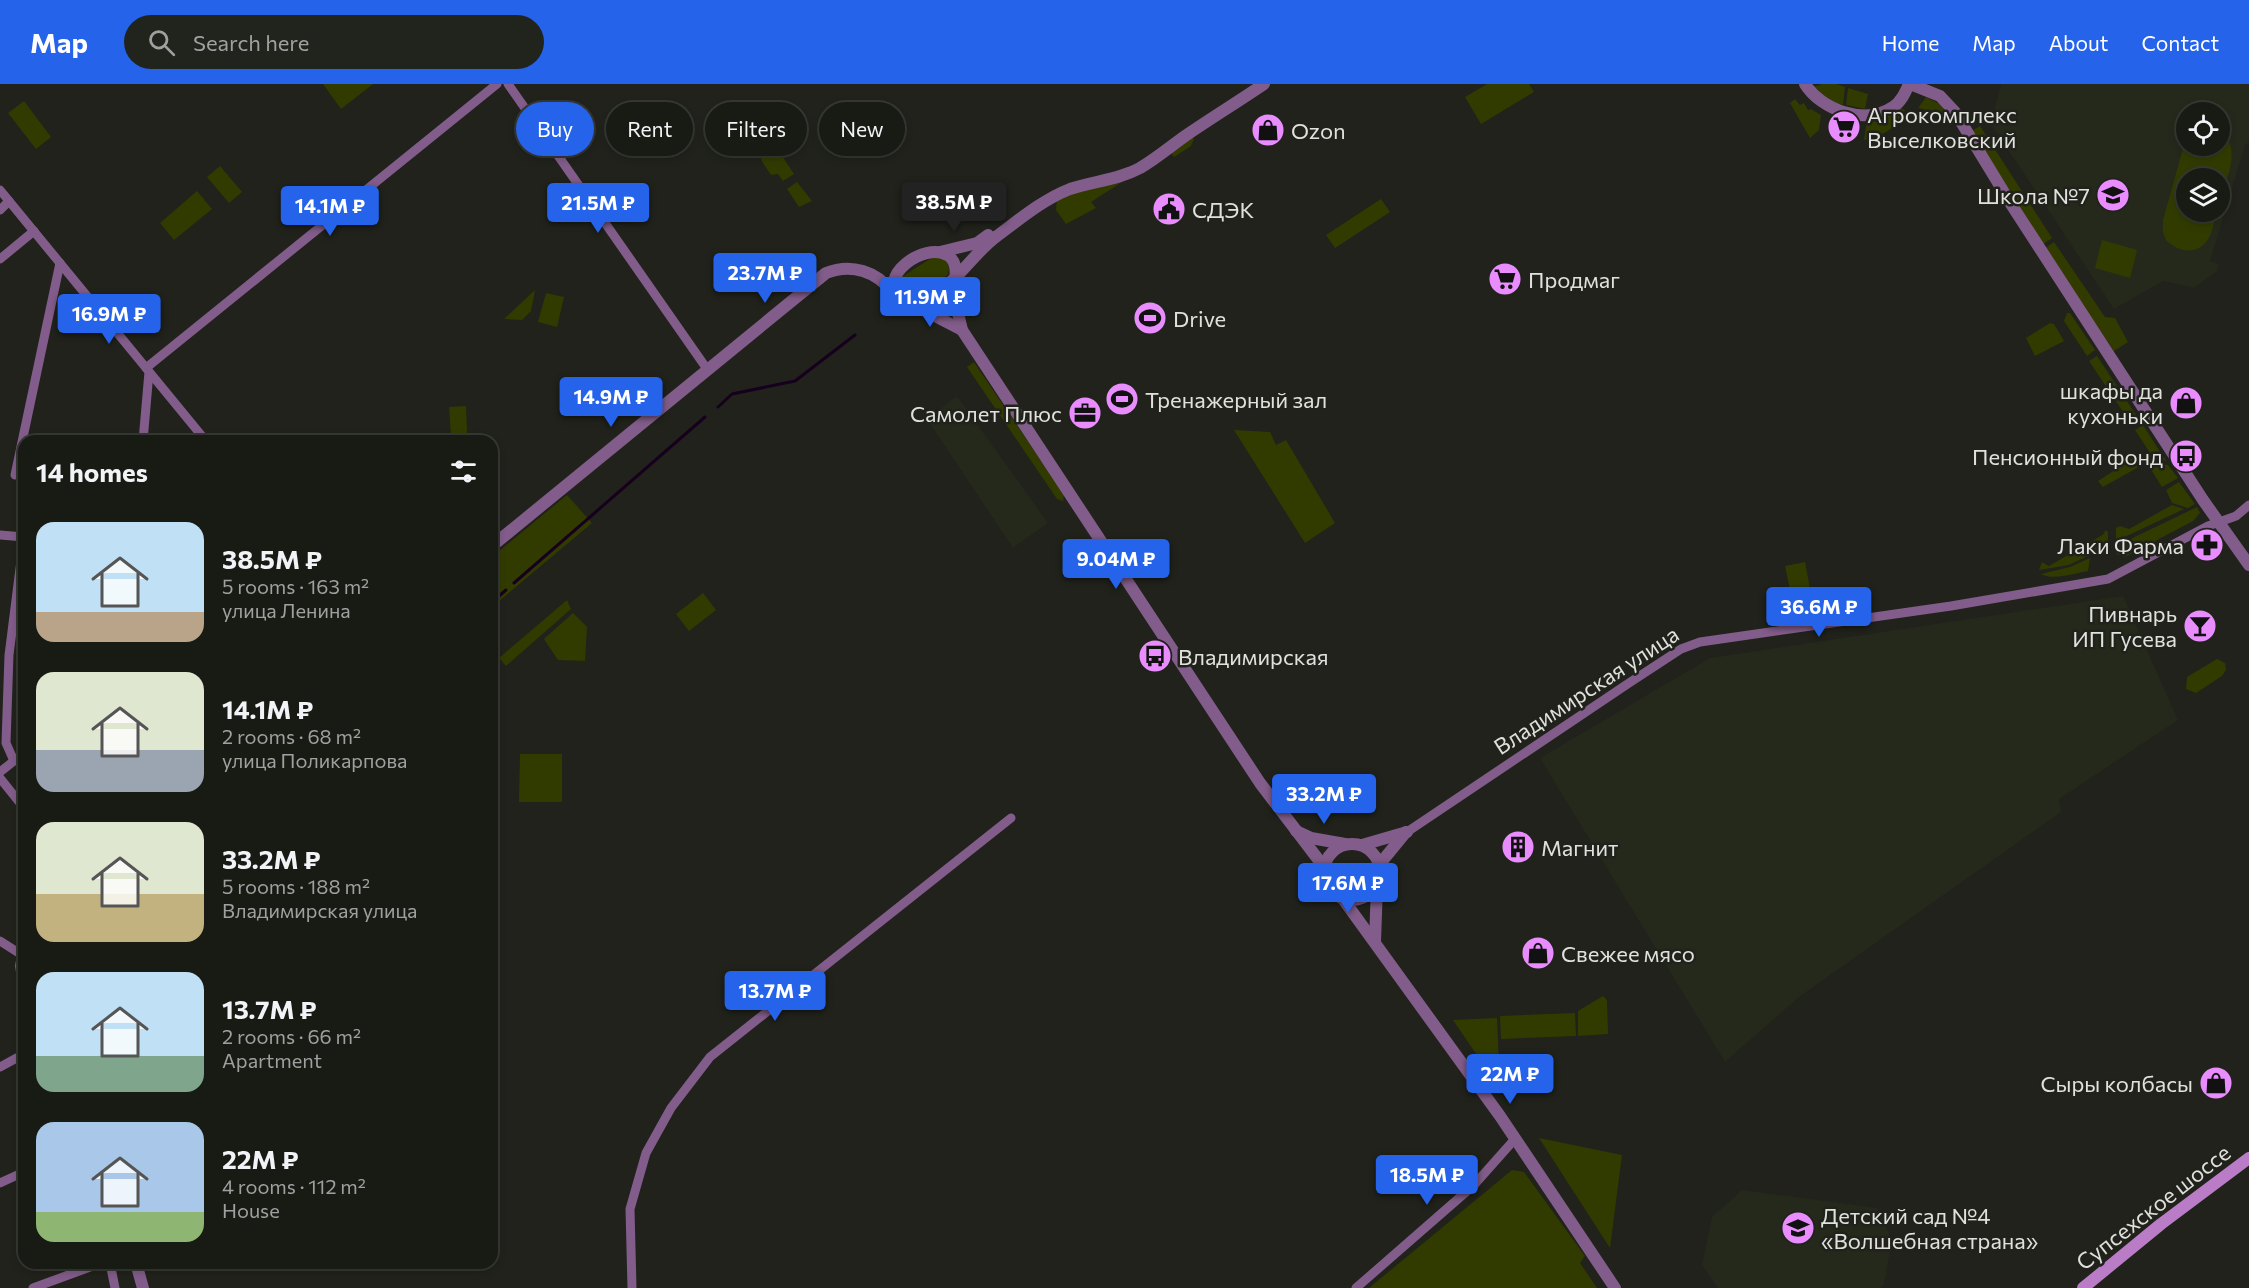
<!DOCTYPE html>
<meta charset="utf-8">
<style>
body{margin:0;font-family:Commissioner,sans-serif;background:#21231d;color:#f1f3f6;height:100vh;display:flex;flex-direction:column;font-size:22px;white-space:nowrap}
*{box-sizing:border-box;margin:0}
p{font-size:20px;color:#9fa1a0}
.icon{flex:none;width:33px;height:33px;fill:none;stroke:currentColor;stroke-width:2;stroke-linecap:round;stroke-linejoin:round}
.map{position:relative;flex:1;overflow:hidden}
.sheet{position:absolute;left:18px;top:351px;width:480px;height:834px;display:flex;flex-direction:column;background:#181a14;border-radius:18px;box-shadow:0 3px 9px #0003,0 0 0 2px #363834}
.sheet>*{flex:none}
.hud{position:absolute;left:516px;top:18px;width:570px;height:54px;display:flex;gap:12px}
.controls{position:absolute;left:2176px;top:18px;display:grid;gap:12px}
.controls a{display:grid;place-items:center;width:54px;height:54px;border-radius:50%;background:#181a14;box-shadow:0 3px 9px #0003,0 0 0 2px #363834;font-size:30px}
.price{position:absolute;translate:-50% -51px;padding:0 14px;border-radius:6px;background:#2563eb;color:#fff;font-size:20px;line-height:39px;filter:drop-shadow(0 2px 3px #0008)}
.price::after{content:'';position:absolute;left:50%;top:36px;width:18px;height:14px;margin-left:-9px;background:inherit;clip-path:polygon(0 0,100% 0,50% 100%)}
.price.on{background:#222;color:#fff}
ul{padding:0;list-style:none}
li{display:flex;align-items:center;gap:18px;height:150px;padding:0 18px}
li span{display:grid;place-items:center;flex:none;width:168px;height:120px;border-radius:18px;color:#555}
li>.icon{margin-inline-start:auto}
span .icon{width:72px;height:72px;fill:#fffc;stroke-width:1}
li b{font-size:26px}
h2{display:flex;justify-content:space-between;align-items:center;height:72px;padding:0 18px;font-size:26px}
.chip{padding:0 21px;border-radius:27px;background:#181a14;box-shadow:0 3px 9px #0003,0 0 0 2px #363834;font-size:21px;line-height:54px}
.chip.on{background:#2563eb;color:#fff}
header{display:flex;align-items:center;gap:36px;box-sizing:border-box;height:84px;padding:0 30px;background:#2563eb;color:#fff}
header strong{font-size:28px}
nav{display:flex;gap:33px;margin-inline-start:auto;font-size:21px}
.search{width:420px;height:54px;background:#21231d;display:flex;align-items:center;gap:15px;box-sizing:border-box;padding:0 21px;border-radius:33px;color:#9fa1a0;font-size:22px}
.map>svg:first-child{display:block}
.built{fill:#25291b;fill-rule:evenodd}
.green{fill:#313b00}
.lines{fill:none;stroke-linecap:round;stroke-linejoin:round}
.stream{stroke:#17001d;stroke-width:3}
.minor{stroke:#825c8a;stroke-width:9}
.tertiary{stroke:#825c8a;stroke-width:12}
.secondary{stroke:#ba7cc7;stroke-width:12}
.labels{text-anchor:middle;dominant-baseline:central;stroke-width:5;stroke-linejoin:round;paint-order:stroke}
.poi-label{font-size:22px;fill:#e0e1dc;stroke:#20221b;text-anchor:start}
.street-label{font-size:22px;fill:#e0e1dc;stroke:#20221b}
</style>
<header>
<strong>Map</strong>
<div class="search"><svg class="icon" aria-label="search" viewBox="0 0 24 24"><circle cx="10" cy="10" r="6"/><path d="M15 15l6 6"/></svg>Search here</div>
<nav><a>Home</a><a>Map</a><a>About</a><a>Contact</a></nav>
</header>
<div class="map">
<svg width="2249" height="1204" viewBox="0 0 2249 1204">
<rect width="100%" height="100%" fill="#20221b"/>
<g class="built">
<path d="M2001,0H2249V58L2245,61L2210,177L2219,180L2217,187L2194,204L2163,197L2114,225L1991,40ZM2187,28H2220V62H2187ZM2187,94H2220V128H2187Z"/>
<path d="M957,312L1048,439L1013,464L927,335Z"/>
<path d="M2123,512L2178,636L2059,715L2061,728L1799,913L1725,978L1540,674L1710,574Z"/>
<path d="M1742,1106L1877,1124L1892,1156L1884,1200L1880,1204H1718L1702,1181L1712,1133Z"/>
</g>
<g class="green">
<path d="M323,0H373L341,25Z"/>
<path d="M1487,0H1529L1534,8L1481,40L1465,13Z"/>
<path d="M1822,0H1837L1845,3L1843,21L1830,18L1813,3Z"/>
<path d="M1848,4L1868,10L1865,25L1846,21Z"/>
<path d="M1926,13L1940,20L1947,29L1942,33L1936,28L1918,24Z"/>
<path d="M1795,15L1800,21L1804,19L1808,26L1811,25L1821,31L1819,46L1810,54L1790,19Z"/>
<path d="M24,17L51,53L36,65L8,29Z"/>
<path d="M1901,24L1905,26C1898,44 1882,52 1864,56L1867,36Z"/>
<path d="M764,42L773,57L748,69L740,56Z"/>
<path d="M1980,42L2052,154L2042,161L1972,47Z"/>
<path d="M2220,48C2243,63 2226,95 2220,116V94H2187V128H2217C2214,136 2213,148 2208,155C2198,172 2177,168 2166,156L2163,148V136L2184,61L2187,55V62H2220Z"/>
<path d="M1191,52L1194,55L1191,62L1174,73L1170,67L1091,118L1096,124L1066,140L1056,126L1057,115L1109,98Z"/>
<path d="M775,61L794,90L783,97L778,90L771,91L761,76L763,69Z"/>
<path d="M220,82L242,108L229,119L207,93Z"/>
<path d="M797,98L812,117L799,123L787,105Z"/>
<path d="M197,107L212,125L174,156L160,139Z"/>
<path d="M1381,115L1390,128L1335,164L1326,151Z"/>
<path d="M2102,156L2137,166L2130,194L2095,184Z"/>
<path d="M2054,158L2105,233L2115,234L2128,258L2114,267L2044,165Z"/>
<path d="M933,173H945L949,184L948,191L916,211L900,210L897,196Z"/>
<path d="M951,204L952,232L949,233L922,221Z"/>
<path d="M535,206L531,227L522,236L504,235Z"/>
<path d="M546,209L564,213L557,243L538,238Z"/>
<path d="M2067,229H2070L2095,266L2087,272L2064,237Z"/>
<path d="M2050,239L2054,240L2064,257L2035,272L2026,254Z"/>
<path d="M2097,272L2140,337L2132,341L2089,277Z"/>
<path d="M974,278L1064,411L1063,417L1057,415L967,283Z"/>
<path d="M466,322L467,350L451,351L449,323Z"/>
<path d="M2143,341L2166,377L2154,375L2135,346Z"/>
<path d="M1234,346L1270,348L1276,361L1286,356L1335,439L1305,459Z"/>
<path d="M2135,373L2142,376L2144,380L2103,403L2098,397Z"/>
<path d="M2145,376L2168,381L2178,394L2162,403Z"/>
<path d="M2179,398L2195,420L2188,424L2172,419L2166,406Z"/>
<path d="M567,411L592,439L492,523V473Z"/>
<path d="M2172,421L2184,425L2116,457V444L2120,442L2129,445Z"/>
<path d="M2197,423L2200,429L2193,437L2125,473L2116,470V462Z"/>
<path d="M2105,446L2108,448V462L2069,481L2039,486L2042,478L2049,482L2104,450Z"/>
<path d="M2090,474L2088,487C2075,489 2053,497 2041,490L2070,483Z"/>
<path d="M1805,478L1813,521L1794,525L1785,482Z"/>
<path d="M703,509L716,526L689,547L676,530Z"/>
<path d="M567,516L571,525L506,582L499,574Z"/>
<path d="M573,529L587,543L585,577L558,576L544,555Z"/>
<path d="M2217,575L2225,579L2226,586L2222,592L2196,609L2186,605L2187,593Z"/>
<path d="M520,670H562V718H519Z"/>
<path d="M1603,912L1607,916L1608,950L1578,952V927Z"/>
<path d="M1575,929L1576,952L1501,955L1500,932Z"/>
<path d="M1497,934L1500,1005L1453,936Z"/>
<path d="M1539,1054L1622,1071L1610,1164Z"/>
<path d="M1512,1086L1524,1088L1585,1172L1580,1179L1597,1204H1369Z"/>
</g>
<g class="lines">
<g class="stream">
<path d="M718,323L732,310L795,297L855,251"/>
<path d="M514,499L705,333"/>
<path d="M492,518L506,506"/>
</g>
<g class="minor">
<path d="M508,0L707,285"/>
<path d="M0,106L206,357"/>
<path d="M0,126L9,117"/>
<path d="M0,175L34,147"/>
<path d="M146,284L497,0"/>
<path d="M143,357L149,288"/>
<path d="M15,391L60,179"/>
<path d="M0,451L24,453"/>
<path d="M14,677L6,659L9,571L24,453"/>
<path d="M0,688L24,669"/>
<path d="M0,694L24,724"/>
<path d="M1407,748L1629,599L1681,565L1700,558L1951,522L2108,495L2208,442L2236,432L2249,421"/>
<path d="M0,857L22,871"/>
<path d="M0,983L24,970"/>
<path d="M0,1099L24,1088"/>
<path d="M110,1179L115,1204"/>
<path d="M33,1204L101,1179"/>
<path d="M632,1204L630,1125L646,1069L671,1024L710,973L1011,734"/>
<path d="M1356,1204L1474,1101L1514,1056"/>
</g>
<g class="tertiary">
<path d="M1264,0C1239,17 1213,33 1188,50C1172,61 1157,74 1140,84C1118,96 1093,97 1070,105C1044,115 1020,135 997,152C968,172 941,228 900,216C876,192 924,158 947,171C951,173 954,178 955,182C957,191 954,201 955,210C956,222 959,234 962,246L1260,699L1324,783"/>
<path d="M1805,0C1821,26 1865,42 1893,23C1901,18 1905,9 1909,0"/>
<path d="M1910,0L1940,12L1955,28L2011,120L2203,416L2249,481"/>
<path d="M940,168L977,159L988,151"/>
<path d="M910,219L962,246"/>
<path d="M492,462L826,189C851,179 877,187 893,209"/>
<path d="M1296,747L1311,754L1345,760"/>
<circle cx="1352" cy="788" r="28"/>
<path d="M1362,761L1407,748"/>
<path d="M1379,781L1406,748"/>
<path d="M1343,815L1500,1032L1615,1204"/>
<path d="M1375,858L1377,800"/>
<path d="M24,867L21,882L24,899"/>
<path d="M136,1179L143,1204"/>
</g>
<path class="secondary" d="M2083,1204L2161,1140L2249,1074"/>
</g>
<defs>
<symbol id="supermarket-disc" viewBox="-11 -11 22 22"><circle r="9.5" fill="#e98dfe" stroke="#20221b"/><path d="M-6-5.5h2.5l.6 2H6L4.5 2H-2.5L-4.4-4H-6ZM-1.5 3.2a1.3 1.3 0 1 0 .1 0ZM3 3.2a1.3 1.3 0 1 0 .1 0Z" fill="#111"/></symbol>
<symbol id="shop-disc" viewBox="-11 -11 22 22"><circle r="9.5" fill="#e98dfe" stroke="#20221b"/><path d="M-5-2.5h2.3a2.7 3.5 0 0 1 5.4 0H5L5.5 6h-11ZM-1.5-2.5h3a1.5 2.3 0 0 0-3 0Z" fill="#111"/></symbol>
<symbol id="school-disc" viewBox="-11 -11 22 22"><circle r="9.5" fill="#e98dfe" stroke="#20221b"/><path d="M0-5L7-2L0 1L-7-2ZM-4 1L0 2.5L4 1V4Q0 6-4 4Z" fill="#111"/></symbol>
<symbol id="civic-disc" viewBox="-11 -11 22 22"><circle r="9.5" fill="#e98dfe" stroke="#20221b"/><path d="M-.6-6.5H3V-4.5H.6V-3L4-1V1h2V6H-6V1h2V-1L-.6-3ZM-1.2 2.5V6h2.4V2.5Z" fill="#111"/></symbol>
<symbol id="stadium-disc" viewBox="-11 -11 22 22"><circle r="9.5" fill="#e98dfe" stroke="#20221b"/><path d="M0-5a6.5 5 0 1 0 0 10a6.5 5 0 1 0 0-10ZM-3.5-1.8h7v3.6h-7Z" fill="#111"/></symbol>
<symbol id="office-disc" viewBox="-11 -11 22 22"><circle r="9.5" fill="#e98dfe" stroke="#20221b"/><path d="M-6-3h4V-5.5h4V-3h4V5H-6ZM-1-4.5V-3h2v-1.5ZM-6 0V1H6V0Z" fill="#111"/></symbol>
<symbol id="bus-disc" viewBox="-11 -11 22 22"><circle r="9.5" fill="#e98dfe" stroke="#20221b"/><path d="M-5-6H5V4H4V6H2V4H-2V6H-4V4H-5ZM-3.5-4V0h7V-4ZM-3.5 1.2v1.5H-2V1.2ZM2 1.2v1.5H3.5V1.2Z" fill="#111"/></symbol>
<symbol id="pharmacy-disc" viewBox="-11 -11 22 22"><circle r="9.5" fill="#e98dfe" stroke="#20221b"/><path d="M-2-6h4v4h4v4h-4v4h-4v-4h-4v-4h4Z" fill="#111"/></symbol>
<symbol id="bar-disc" viewBox="-11 -11 22 22"><circle r="9.5" fill="#e98dfe" stroke="#20221b"/><path d="M-6-5H6L.8 .8V4.5H3.5V6h-7V4.5H-.8V.8Z" fill="#111"/></symbol>
<symbol id="building-disc" viewBox="-11 -11 22 22"><circle r="9.5" fill="#e98dfe" stroke="#20221b"/><path d="M-4-6H4V6H1V3H-1V6H-4ZM-2.5-4.3h1.7v1.8h-1.7ZM.8-4.3h1.7v1.8H.8ZM-2.5-1h1.7V.8h-1.7ZM.8-1h1.7V.8H.8Z" fill="#111"/></symbol>
</defs>
<g fill-rule="evenodd">
<use href="#supermarket-disc" x="1825" y="24" width="38" height="38"/>
<use href="#shop-disc" x="1249" y="27" width="38" height="38"/>
<use href="#school-disc" x="2094" y="92" width="38" height="38"/>
<use href="#civic-disc" x="1150" y="106" width="38" height="38"/>
<use href="#supermarket-disc" x="1486" y="176" width="38" height="38"/>
<use href="#stadium-disc" x="1131" y="215" width="38" height="38"/>
<use href="#stadium-disc" x="1103" y="296" width="38" height="38"/>
<use href="#shop-disc" x="2167" y="300" width="38" height="38"/>
<use href="#office-disc" x="1066" y="310" width="38" height="38"/>
<use href="#bus-disc" x="2167" y="353" width="38" height="38"/>
<use href="#pharmacy-disc" x="2188" y="442" width="38" height="38"/>
<use href="#bar-disc" x="2181" y="523" width="38" height="38"/>
<use href="#bus-disc" x="1136" y="553" width="38" height="38"/>
<use href="#building-disc" x="1499" y="744" width="38" height="38"/>
<use href="#shop-disc" x="1519" y="850" width="38" height="38"/>
<use href="#shop-disc" x="2197" y="980" width="38" height="38"/>
<use href="#school-disc" x="1779" y="1125" width="38" height="38"/>
</g>
<g class="labels">
<g class="poi-label">
<text x="1867" y="30">Агрокомплекс<tspan x="1867" dy="25">Выселковский</tspan></text>
<text x="1291" y="46">Ozon</text>
<text x="2090" y="111" text-anchor="end">Школа №7</text>
<text x="1192" y="125">СДЭК</text>
<text x="1528" y="195">Продмаг</text>
<text x="1173" y="234">Drive</text>
<text x="2163" y="306" text-anchor="end">шкафы да<tspan x="2163" dy="25">кухоньки</tspan></text>
<text x="1145" y="315">Тренажерный зал</text>
<text x="1062" y="329" text-anchor="end">Самолет Плюс</text>
<text x="2163" y="372" text-anchor="end">Пенсионный фонд</text>
<text x="2184" y="461" text-anchor="end">Лаки Фарма</text>
<text x="2177" y="529" text-anchor="end">Пивнарь<tspan x="2177" dy="25">ИП Гусева</tspan></text>
<text x="1178" y="572">Владимирская</text>
<text x="1541" y="763">Магнит</text>
<text x="1561" y="869">Свежее мясо</text>
<text x="2193" y="999" text-anchor="end">Сыры колбасы</text>
<text x="1821" y="1131">Детский сад №4<tspan x="1821" dy="25">«Волшебная страна»</tspan></text>
</g>
<g class="street-label">
<text transform="translate(1586 606) rotate(-33)">Владимирская улица</text>
<text transform="translate(2153 1123) rotate(-38)">Супсехское шоссе</text>
</g>
</g>
</svg>
<div class="controls">
<a><svg class="icon" aria-label="locate" viewBox="0 0 24 24"><circle cx="12" cy="12" r="6"/><path d="M12 2v4M12 18v4M2 12h4M18 12h4"/></svg></a>
<a><svg class="icon" aria-label="layers" viewBox="0 0 24 24"><path d="M12 4l9 5-9 5-9-5zM3 14l9 5 9-5"/></svg></a>
</div>
<b class="price on" style="left:954px;top:149px">38.5M ₽</b>
<b class="price" style="left:598px;top:150px">21.5M ₽</b>
<b class="price" style="left:330px;top:153px">14.1M ₽</b>
<b class="price" style="left:765px;top:220px">23.7M ₽</b>
<b class="price" style="left:930px;top:244px">11.9M ₽</b>
<b class="price" style="left:109px;top:261px">16.9M ₽</b>
<b class="price" style="left:611px;top:344px">14.9M ₽</b>
<b class="price" style="left:1116px;top:506px">9.04M ₽</b>
<b class="price" style="left:1819px;top:554px">36.6M ₽</b>
<b class="price" style="left:1324px;top:741px">33.2M ₽</b>
<b class="price" style="left:1348px;top:830px">17.6M ₽</b>
<b class="price" style="left:775px;top:938px">13.7M ₽</b>
<b class="price" style="left:1510px;top:1021px">22M ₽</b>
<b class="price" style="left:1427px;top:1122px">18.5M ₽</b>
<div class="hud">
<a class="chip on">Buy</a>
<a class="chip">Rent</a>
<a class="chip">Filters</a>
<a class="chip">New</a>
</div>
<section class="sheet">
<h2>14 homes<svg class="icon" aria-label="filters" viewBox="0 0 24 24"><path d="M4 7h16M4 17h16"/><circle cx="9" cy="7" r="2"/><circle cx="15" cy="17" r="2"/></svg></h2>
<ul>
<li><span style="background:linear-gradient(#bfe0f5 75%,#b9a48a 0)"><svg class="icon" aria-label="home" viewBox="0 0 24 24"><path d="M3 11l9-7 9 7M6 9v11h12V9"/></svg></span><div><b>38.5M ₽</b><p>5 rooms · 163 m²</p><p>улица Ленина</p></div></li>
<li><span style="background:linear-gradient(#dfe7d0 65%,#9aa5b1 0)"><svg class="icon" aria-label="home" viewBox="0 0 24 24"><path d="M3 11l9-7 9 7M6 9v11h12V9"/></svg></span><div><b>14.1M ₽</b><p>2 rooms · 68 m²</p><p>улица Поликарпова</p></div></li>
<li><span style="background:linear-gradient(#dfe7d0 60%,#c2b280 0)"><svg class="icon" aria-label="home" viewBox="0 0 24 24"><path d="M3 11l9-7 9 7M6 9v11h12V9"/></svg></span><div><b>33.2M ₽</b><p>5 rooms · 188 m²</p><p>Владимирская улица</p></div></li>
<li><span style="background:linear-gradient(#bfe0f5 70%,#7fa58c 0)"><svg class="icon" aria-label="home" viewBox="0 0 24 24"><path d="M3 11l9-7 9 7M6 9v11h12V9"/></svg></span><div><b>13.7M ₽</b><p>2 rooms · 66 m²</p><p>Apartment</p></div></li>
<li><span style="background:linear-gradient(#a9c7e8 75%,#8fb573 0)"><svg class="icon" aria-label="home" viewBox="0 0 24 24"><path d="M3 11l9-7 9 7M6 9v11h12V9"/></svg></span><div><b>22M ₽</b><p>4 rooms · 112 m²</p><p>House</p></div></li>
</ul>
</section>
</div>
